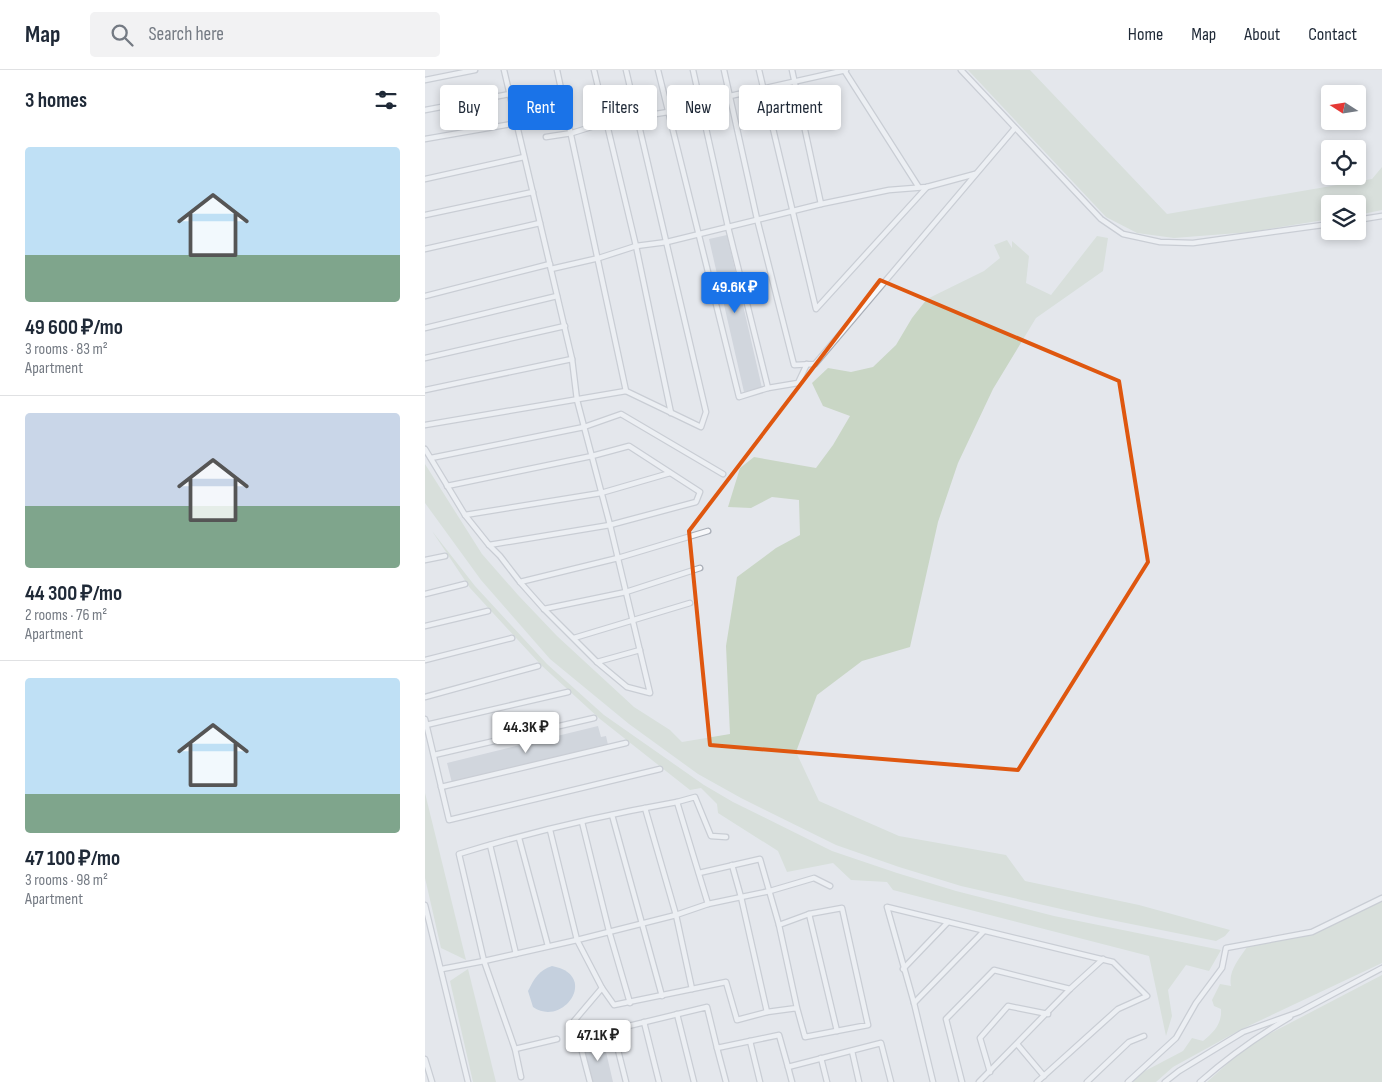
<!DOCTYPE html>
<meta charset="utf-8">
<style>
body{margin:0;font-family:"Sofia Sans Condensed",sans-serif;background:#f2f2f3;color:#1f2937;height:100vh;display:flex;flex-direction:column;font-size:19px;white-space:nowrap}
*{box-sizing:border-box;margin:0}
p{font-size:16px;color:#747a83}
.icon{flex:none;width:28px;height:28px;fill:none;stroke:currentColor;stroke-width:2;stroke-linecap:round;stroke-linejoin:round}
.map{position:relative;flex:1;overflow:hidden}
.details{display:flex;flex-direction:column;background:#fff;width:425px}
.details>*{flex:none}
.top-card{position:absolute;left:15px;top:15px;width:475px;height:45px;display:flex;gap:10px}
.needle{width:32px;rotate:282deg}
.tools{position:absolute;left:896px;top:15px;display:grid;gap:10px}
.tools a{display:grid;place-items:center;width:45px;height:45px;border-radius:5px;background:#fff;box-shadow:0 2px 8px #0003;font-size:25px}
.price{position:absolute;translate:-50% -42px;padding:0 11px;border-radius:5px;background:#fff;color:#222;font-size:16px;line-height:32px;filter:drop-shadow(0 1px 2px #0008)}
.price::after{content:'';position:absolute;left:50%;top:30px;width:15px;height:11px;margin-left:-8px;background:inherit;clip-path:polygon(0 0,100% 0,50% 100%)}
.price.selected{background:#1a73e8;color:#fff}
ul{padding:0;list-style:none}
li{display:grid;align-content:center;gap:10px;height:265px;padding:0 25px}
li+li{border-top:1px solid #e0e1e3}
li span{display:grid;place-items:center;height:155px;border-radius:5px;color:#555}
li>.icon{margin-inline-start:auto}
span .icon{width:90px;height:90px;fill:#fffc;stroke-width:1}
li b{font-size:21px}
h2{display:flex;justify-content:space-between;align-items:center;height:60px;padding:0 25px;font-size:21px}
.tag{padding:0 18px;border-radius:5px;background:#fff;box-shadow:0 2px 8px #0003;font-size:18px;line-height:45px}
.tag.selected{background:#1a73e8;color:#fff}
header{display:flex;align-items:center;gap:30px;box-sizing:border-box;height:70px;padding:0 25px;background:#fff;border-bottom:1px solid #e0e1e3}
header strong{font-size:24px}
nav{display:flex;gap:28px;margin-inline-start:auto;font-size:18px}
.search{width:350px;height:45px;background:#f2f2f3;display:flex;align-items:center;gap:12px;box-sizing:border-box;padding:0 18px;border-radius:5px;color:#747a83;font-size:19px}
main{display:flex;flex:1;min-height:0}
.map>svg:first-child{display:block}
.green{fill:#c9d6c5}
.water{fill:#9fb4cc}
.building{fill:#bbc0ca}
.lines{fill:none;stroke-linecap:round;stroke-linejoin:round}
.lane-casing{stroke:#a9aeb7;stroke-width:7}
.lane{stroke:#f7f8fa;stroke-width:4.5}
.marked{fill:none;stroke:#df570f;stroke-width:4;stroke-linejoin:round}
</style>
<header>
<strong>Map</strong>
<div class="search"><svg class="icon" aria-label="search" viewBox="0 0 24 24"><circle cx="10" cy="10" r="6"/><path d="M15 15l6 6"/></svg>Search here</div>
<nav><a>Home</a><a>Map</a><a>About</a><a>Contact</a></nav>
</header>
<main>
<section class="details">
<h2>3 homes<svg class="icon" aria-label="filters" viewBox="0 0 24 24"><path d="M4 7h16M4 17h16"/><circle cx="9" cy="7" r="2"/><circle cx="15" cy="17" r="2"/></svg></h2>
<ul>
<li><span style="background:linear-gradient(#bfe0f5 70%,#7fa58c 0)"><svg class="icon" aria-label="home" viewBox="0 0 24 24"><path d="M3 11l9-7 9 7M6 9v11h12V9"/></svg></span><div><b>49 600 ₽/mo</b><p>3 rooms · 83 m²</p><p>Apartment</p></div></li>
<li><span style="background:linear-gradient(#c9d6e8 60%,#7fa58c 0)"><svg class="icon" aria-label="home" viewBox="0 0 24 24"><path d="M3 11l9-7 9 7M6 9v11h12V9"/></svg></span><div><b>44 300 ₽/mo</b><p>2 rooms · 76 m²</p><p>Apartment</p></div></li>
<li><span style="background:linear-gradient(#bfe0f5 75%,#7fa58c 0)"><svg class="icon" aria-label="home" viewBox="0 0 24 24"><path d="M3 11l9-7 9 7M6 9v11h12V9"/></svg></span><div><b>47 100 ₽/mo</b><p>3 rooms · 98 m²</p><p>Apartment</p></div></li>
</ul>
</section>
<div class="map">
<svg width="957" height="1012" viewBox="0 0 957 1012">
<rect width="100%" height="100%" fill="#e4e7ec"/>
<g class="green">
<path d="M543,0H605L742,144L947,109L957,97V140L933,145L932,134H905V149L826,162L749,168L712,163L681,147Z"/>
<path d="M672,166L683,168L678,201L611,248L568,319L533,393L513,452L485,577L437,591L392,625L371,682L394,731L474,766L581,785L600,811L714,835L805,860L800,866L791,871L671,847L536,816L474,797L411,775L316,728L273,704L204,654L125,589L56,510L0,433V394L57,484L93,525L132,566L209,637L245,660L257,672L305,664L301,576L312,507L351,478L375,465L374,430L347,427L326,438L303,437L315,398L329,387L391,398L408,375L425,346L398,336L387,313L403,298L426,302L448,297L471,275L487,248L502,229L559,201L575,188L569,175L582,170L587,178V171L604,186L601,213L626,225Z"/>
<path d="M7,461L50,516L122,594L179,645L279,715L308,732L407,781L472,803L531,821L629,846L796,880L784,901L761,895L743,920L747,946L741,966L724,886L468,820L462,812L426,810L408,793L362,802L353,781L293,743L292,734L276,718L265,720L175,649L116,595L45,518Z"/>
<path d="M0,723L41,890L16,878L0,808Z"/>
<path d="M957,831V893L815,960L748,997L731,1012H708L718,1002L758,981L767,968L778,971C789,962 797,954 796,939L789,936L787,930L795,914L806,916C803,901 814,889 822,877L889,864Z"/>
<path d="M43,899L71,1012H48L25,911Z"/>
<path d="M957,905V1012H782L823,975Z"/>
</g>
<path class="water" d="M127,896C175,905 138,958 108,937L103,921C109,909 114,900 127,896Z"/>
<g class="building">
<path d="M302,165L337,318L319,322L284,169Z"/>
<path d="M173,656L176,667L181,666L183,675L27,713L22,693Z"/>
<path d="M178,969L188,1012H168L158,974Z"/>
</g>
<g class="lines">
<defs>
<g id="lane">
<path d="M132,0L201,321"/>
<path d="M169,0L211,176L246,343"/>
<path d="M233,0L314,327L343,318"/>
<path d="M268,0L303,157L343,318L373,313L382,294"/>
<path d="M299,0L332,149L369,295L390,294L590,58"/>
<path d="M334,0L391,239L502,117"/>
<path d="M367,0L396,134"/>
<path d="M419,0L493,116"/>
<path d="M536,0L676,149L698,164L735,172L768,173L905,154"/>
<path d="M0,10L50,0"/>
<path d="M0,40L85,24"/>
<path d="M121,67L147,63L182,52L243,42L305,26L421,0"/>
<path d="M0,69L92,53"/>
<path d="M0,109L99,87"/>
<path d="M0,145L108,122"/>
<path d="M932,150L957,146"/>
<path d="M0,179L115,153"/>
<path d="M126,199L174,188L211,176L242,172L396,134L464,120L502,117L550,104"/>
<path d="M0,226L125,194"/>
<path d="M0,258L132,226"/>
<path d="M0,288L140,256"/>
<path d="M0,320L147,289"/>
<path d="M0,355L201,321L276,357L281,342L201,0"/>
<path d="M0,379L40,445L64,475L75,486L95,512L119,539L172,592L202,617L225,623L185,455L152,330L147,289L79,0"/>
<path d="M6,388L159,357L196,344L298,404"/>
<path d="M22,416L167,386L204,376L275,422L271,432L185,455L64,475"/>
<path d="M40,445L176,423L245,403"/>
<path d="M0,490L20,486"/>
<path d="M95,512L193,488L283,461"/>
<path d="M0,524L40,514"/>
<path d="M119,539L201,522L275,498"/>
<path d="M0,556L63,541"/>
<path d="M149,568L265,533"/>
<path d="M0,590L87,568"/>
<path d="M172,592L215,580"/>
<path d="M0,627L113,596"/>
<path d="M0,649L24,750L235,699"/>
<path d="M1,655L143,622"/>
<path d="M9,685L169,648"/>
<path d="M16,717L201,673"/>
<path d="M252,732L270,727L286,766L301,767"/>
<path d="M220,738L251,845L267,919"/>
<path d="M187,745L237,926"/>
<path d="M157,752L184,861L205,933"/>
<path d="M125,760L152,870L177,918L149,951L165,1012"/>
<path d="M94,768L123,876"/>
<path d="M65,775L91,884"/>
<path d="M307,795L316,827L342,942"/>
<path d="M274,803L335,789L354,855"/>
<path d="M0,835L43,1012"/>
<path d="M384,844L412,961"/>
<path d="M17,899L59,891L152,870L251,845L283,834L345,821L389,808L405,816"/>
<path d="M478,899L523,852"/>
<path d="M177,918L189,935L301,912L312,950L342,942L372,938L380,967L443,955L417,838L384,844L354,855L372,938"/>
<path d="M489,933L559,861"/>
<path d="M252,944L269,1012"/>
<path d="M219,952L234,1012"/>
<path d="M188,960L201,1012"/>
<path d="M154,968L282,937L292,978L354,965L363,997L456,973L466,1012"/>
<path d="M325,971L335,1012"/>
<path d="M592,974L619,1006"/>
<path d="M292,978L301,1012"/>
<path d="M90,979L132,969"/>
<path d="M427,981L434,1012"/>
<path d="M396,988L402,1012"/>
<path d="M0,989L7,1012"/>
<path d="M363,997L367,1012"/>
<path d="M565,1002L555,968L583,936L623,944"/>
<path d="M96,1007L90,979L59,891L34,784C105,762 179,745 252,732L283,834"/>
<path d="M508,1012L489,933L462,837L688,892L722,926L693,939L612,1012"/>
<path d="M537,1012L521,949L569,900L645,919"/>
<path d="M554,1012L645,919L678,889"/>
<path d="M662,1012L704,972L719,966"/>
<path d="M703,1012L751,968L771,933L797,898L801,878L887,862L957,828"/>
<path d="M740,1012L754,1001L818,962L874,942L957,898"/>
<path d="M775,1012C803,987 833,966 865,947"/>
</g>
</defs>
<use href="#lane" class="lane-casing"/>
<use href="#lane" class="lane"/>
</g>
<path d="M0 0H957V1012H0ZM455,210L694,311L723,492L593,700L285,675L264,461Z" fill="#e4e7ec" fill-opacity=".55" fill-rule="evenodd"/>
<path class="marked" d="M455,210L694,311L723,492L593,700L285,675L264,461Z"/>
</svg>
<div class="tools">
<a><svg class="needle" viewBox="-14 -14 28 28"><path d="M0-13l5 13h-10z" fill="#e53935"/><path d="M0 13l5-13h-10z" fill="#747a83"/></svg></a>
<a><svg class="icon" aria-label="locate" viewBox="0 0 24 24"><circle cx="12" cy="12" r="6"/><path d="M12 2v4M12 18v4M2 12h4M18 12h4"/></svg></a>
<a><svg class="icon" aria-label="layers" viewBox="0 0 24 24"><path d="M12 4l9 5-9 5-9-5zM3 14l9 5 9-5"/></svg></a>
</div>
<b class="price selected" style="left:310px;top:244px">49.6K ₽</b>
<b class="price" style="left:101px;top:684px">44.3K ₽</b>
<b class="price" style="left:173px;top:992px">47.1K ₽</b>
<div class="top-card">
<a class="tag">Buy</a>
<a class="tag selected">Rent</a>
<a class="tag">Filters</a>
<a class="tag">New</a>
<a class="tag">Apartment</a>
</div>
</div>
</main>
